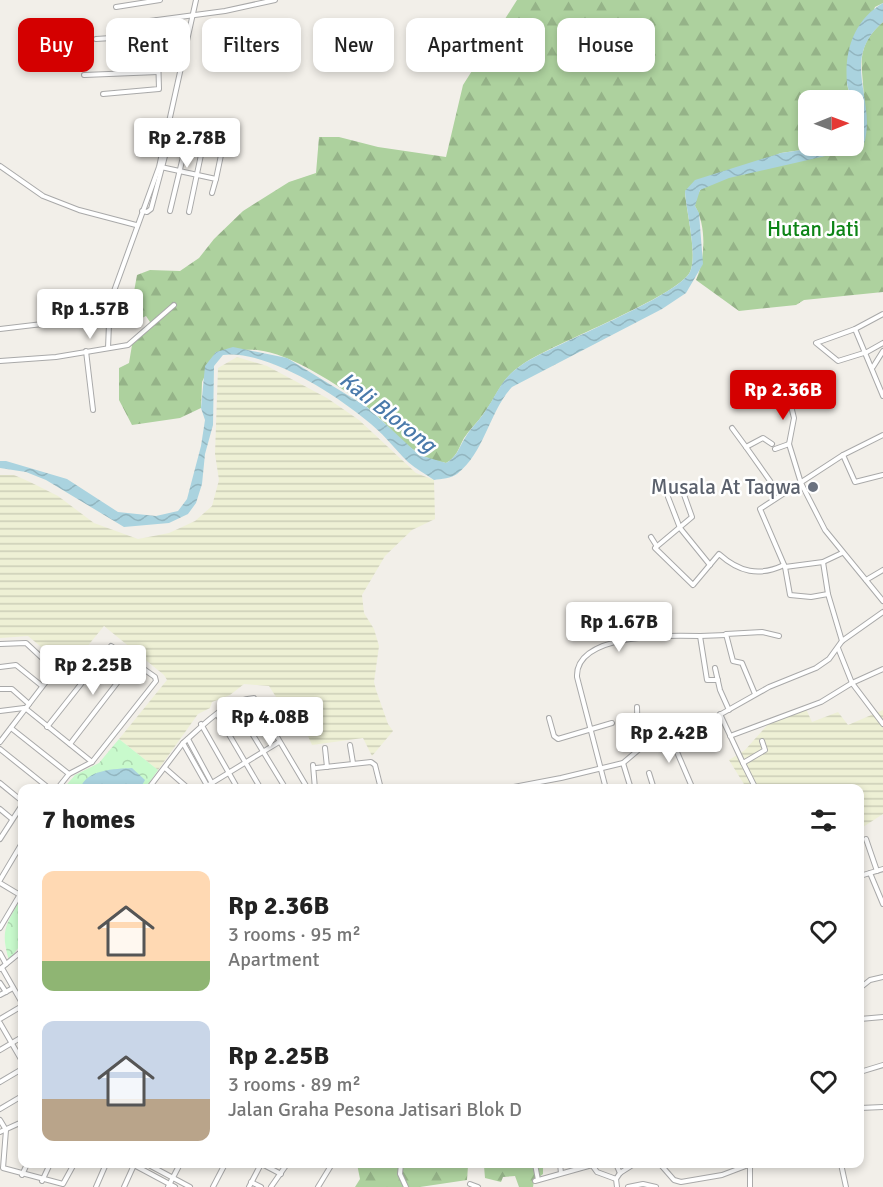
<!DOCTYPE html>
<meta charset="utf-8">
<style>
body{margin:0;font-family:Signika,sans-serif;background:#f6f6f6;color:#222;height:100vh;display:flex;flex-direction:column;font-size:22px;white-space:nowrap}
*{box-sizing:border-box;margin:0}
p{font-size:20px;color:#767676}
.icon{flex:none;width:33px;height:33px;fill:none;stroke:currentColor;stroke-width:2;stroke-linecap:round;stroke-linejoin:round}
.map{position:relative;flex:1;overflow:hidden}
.details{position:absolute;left:18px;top:784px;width:846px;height:384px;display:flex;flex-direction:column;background:#fff;border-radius:12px;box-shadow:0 3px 9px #0003}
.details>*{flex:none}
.hud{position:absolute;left:18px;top:18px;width:848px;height:54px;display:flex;gap:12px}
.needle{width:39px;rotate:89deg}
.buttons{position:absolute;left:798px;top:90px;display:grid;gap:12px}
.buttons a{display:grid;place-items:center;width:66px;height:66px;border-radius:12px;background:#fff;box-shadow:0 3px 9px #0003;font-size:30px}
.price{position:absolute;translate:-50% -51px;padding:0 14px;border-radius:6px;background:#fff;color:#222;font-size:20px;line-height:39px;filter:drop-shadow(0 2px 3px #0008)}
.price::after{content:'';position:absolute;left:50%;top:36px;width:18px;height:14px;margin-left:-9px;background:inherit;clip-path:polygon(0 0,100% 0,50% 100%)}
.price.active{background:#d40000;color:#fff}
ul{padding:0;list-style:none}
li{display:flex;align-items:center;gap:18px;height:150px;padding:0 24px}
li span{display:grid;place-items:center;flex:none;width:168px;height:120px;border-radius:12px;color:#555}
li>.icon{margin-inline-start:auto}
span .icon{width:72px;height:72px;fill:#fffc;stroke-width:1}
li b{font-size:26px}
h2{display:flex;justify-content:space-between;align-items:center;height:72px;padding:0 24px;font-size:26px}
.pill{padding:0 21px;border-radius:12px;background:#fff;box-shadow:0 3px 9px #0003;font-size:21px;line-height:54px}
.pill.active{background:#d40000;color:#fff}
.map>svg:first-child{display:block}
.farmland{fill:url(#farmland-rules)}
.forest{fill:url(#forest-firs)}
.park{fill:url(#park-crowns)}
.pitch{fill:#88e0be}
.water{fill:url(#water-waves)}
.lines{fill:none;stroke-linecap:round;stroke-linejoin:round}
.minor-casing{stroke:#a9a9a9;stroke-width:6}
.minor{stroke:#fff;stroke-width:4}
.worship-dot{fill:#6b7280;stroke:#fff;stroke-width:2}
.labels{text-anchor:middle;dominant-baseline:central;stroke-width:5;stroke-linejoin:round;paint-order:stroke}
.park-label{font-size:21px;fill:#0c8416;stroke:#fff}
.worship-label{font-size:21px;fill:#5b616d;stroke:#fff;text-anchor:end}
.water-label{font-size:22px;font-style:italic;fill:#4a7aab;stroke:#fff}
</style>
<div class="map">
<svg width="883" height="1187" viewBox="0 0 883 1187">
<defs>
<pattern id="farmland-rules" width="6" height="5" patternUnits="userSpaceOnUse" patternTransform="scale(1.5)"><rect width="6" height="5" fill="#eef0d5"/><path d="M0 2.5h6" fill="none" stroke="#ccceb7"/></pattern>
<pattern id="forest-firs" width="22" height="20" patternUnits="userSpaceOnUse" patternTransform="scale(1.5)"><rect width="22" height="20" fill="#add19e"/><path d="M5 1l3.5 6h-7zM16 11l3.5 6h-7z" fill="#95b388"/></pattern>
<pattern id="park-crowns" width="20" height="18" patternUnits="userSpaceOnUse" patternTransform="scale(1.5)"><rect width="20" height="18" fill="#c8facc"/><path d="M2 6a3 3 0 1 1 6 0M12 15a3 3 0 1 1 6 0" fill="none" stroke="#acd6af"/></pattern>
<pattern id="water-waves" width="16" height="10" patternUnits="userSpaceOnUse" patternTransform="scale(1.5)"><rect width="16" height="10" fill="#aad3df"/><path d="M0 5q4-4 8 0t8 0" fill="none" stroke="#92b5bf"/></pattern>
</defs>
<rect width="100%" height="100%" fill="#f2efe9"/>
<g class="farmland">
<path d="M237,357L267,366L327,398L359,420L416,473L434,480L435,519L412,530L385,556L362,595L364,613L374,629L379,646L374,682L376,690L388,724L393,731L372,756L363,738L312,745L299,716L290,719L269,686L244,684L230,695L212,702L210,708L198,714L158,770L119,739L167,680L164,675L104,626L77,659L46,651L28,636L0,638V475H14L30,482L58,496L94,523L138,539L169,533L195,521L212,506L219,480L215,454L218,368Z"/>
<path d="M806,709L812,722L838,712L848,725L883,710V814L860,829V789H747L729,760L745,750L771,721Z"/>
</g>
<g class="forest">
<path d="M517,0H883V3L875,7L847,84L851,100H808V146H829L781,153L685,191C686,211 698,255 690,272C677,297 554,343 523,364C500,379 499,393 484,413C478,422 470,429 464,438C458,449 457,457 446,463C408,457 394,428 366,406C340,386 290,353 257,350C243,349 229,351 216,352L202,382L201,408L180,418L132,425L119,400V368L129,363L132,345L152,325L146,316L128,325L137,275L150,270L180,271L199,258L214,239L243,211L289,182L316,173L319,137H339L378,147L446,157L463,85Z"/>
<path d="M883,22V292L804,300L796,305L739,311L696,280C705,259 707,227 695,206C695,200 697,194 701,189C722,171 823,158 855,149C858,135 865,118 864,103C864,68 852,49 883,22Z"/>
<path d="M357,1164H398L407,1168L413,1164H543V1174L534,1181L533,1187H519L515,1176L503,1177L501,1182L485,1178L484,1166H468L467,1180L420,1187H355L360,1179Z"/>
</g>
<g class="park">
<path d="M119,739L158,770L145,789H63L75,775L99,763Z"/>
<path d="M22,897V943L9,960C0,930 6,924 22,897Z"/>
</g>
<circle class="pitch" cx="706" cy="731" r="7"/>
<g class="water">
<path d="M883,3V22C839,60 877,99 864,144L843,152L729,178L700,190L695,206L699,213L703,264L686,293L662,309L512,387C489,412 485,452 457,474C452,478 441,479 434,480C426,474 416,469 408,462C394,448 382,432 366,420C334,393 264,349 223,355L214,366L213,425L205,454L202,484L196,503L188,514L169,523L124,527L46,480L26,472L0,468V461H6L67,479L118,512L156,516L178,511L187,499L201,446L205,420L201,408L205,366L216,352L233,347L287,358L367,407L419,455L446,463C457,457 458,449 465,438C470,429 478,422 484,413C499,392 500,379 523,364C554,344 677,297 690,272C698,255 686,211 685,191L695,180L781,153L829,146H854C854,131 855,119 854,104C853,99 848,91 847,83C844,51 854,20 883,3Z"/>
<path d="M132,768L145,780L140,789H80C86,769 115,769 132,768Z"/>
</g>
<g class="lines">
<defs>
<g id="minor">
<path d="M116,7L160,0"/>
<path d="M112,26L225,11L275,0"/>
<path d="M96,39L157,35"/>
<path d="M112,56L158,54"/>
<path d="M84,75L158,72"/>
<path d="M103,94L159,89L157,20"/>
<path d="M0,166L43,196L79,210L136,225"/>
<path d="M161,167L216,179L212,193"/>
<path d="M216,179L225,136"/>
<path d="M142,211L147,212L151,209L169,141"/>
<path d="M170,211L188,136"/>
<path d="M189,212L206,131"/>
<path d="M883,314L855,329L816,343L838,361L867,352L883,343"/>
<path d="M0,329L110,316"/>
<path d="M855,329L883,396"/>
<path d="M108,348L109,324L114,291L159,167L196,0"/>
<path d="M86,351L93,410"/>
<path d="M0,361L56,357L128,345L174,305"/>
<path d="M873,367L883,351"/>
<path d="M768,403L785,396L789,398L794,418L789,444"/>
<path d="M732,428L746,447"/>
<path d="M772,444L763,438L746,447L780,495"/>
<path d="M775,449L789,444L801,483L825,530L883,601"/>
<path d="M843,455L855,482L883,475"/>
<path d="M682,489L692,517L655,548L693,585L719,554C739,572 759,577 784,565"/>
<path d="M668,497L680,528L710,565"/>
<path d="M651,537L656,545"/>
<path d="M823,562L828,594L842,641"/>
<path d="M785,567L823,562L842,553"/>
<path d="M866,580L883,570"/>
<path d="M828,594L811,597L790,595L785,567L760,509L843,455L883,435"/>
<path d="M700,636L726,635"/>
<path d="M0,644L26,643L55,670"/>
<path d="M838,648L852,683L883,724"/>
<path d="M0,667L16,665L42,686"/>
<path d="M715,668L720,690L729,710"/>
<path d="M852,683L883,669"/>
<path d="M0,689H12L29,704"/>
<path d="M755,694L742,663L733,661L726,634L762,632L779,636"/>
<path d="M234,704L286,789"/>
<path d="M637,707L638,747"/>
<path d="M25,708L92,762"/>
<path d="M0,711L24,708"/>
<path d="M217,714L261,789"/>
<path d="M720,714L743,763L765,750L762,741"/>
<path d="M549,718L554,736L558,739L612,723"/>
<path d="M201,724L238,789"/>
<path d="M47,727L111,646L155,677L156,681L92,762L69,774L57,789"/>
<path d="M11,728L69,774"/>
<path d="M668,731L692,787"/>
<path d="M730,736L821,702L852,683"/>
<path d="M188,739L215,789"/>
<path d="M0,742L55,670C68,662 76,669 86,678"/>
<path d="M70,744L134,661"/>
<path d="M350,745L353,763"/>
<path d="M325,748L327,767"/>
<path d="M0,749L50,789"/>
<path d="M623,763L631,789"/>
<path d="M743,763L756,789"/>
<path d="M313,765L315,789"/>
<path d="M165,768L189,789"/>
<path d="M316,768L371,762L375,765L381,789"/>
<path d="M649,773L654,789"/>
<path d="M0,783L22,801"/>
<path d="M207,786L279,742"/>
<path d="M148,789L183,743"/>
<path d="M209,789L183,743C203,726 225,700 254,698L308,789"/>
<path d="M503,789L561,778L623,763L656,735L707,722L769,687L816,668L829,659L842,641L883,612"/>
<path d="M606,789L577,677C575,633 670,635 700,636L707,680H718"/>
<path d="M0,809L12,819"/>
<path d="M0,839L22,805"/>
<path d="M866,839L877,871"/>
<path d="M870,873L883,904"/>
<path d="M860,876L883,869"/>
<path d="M0,880L22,843"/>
<path d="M0,883L20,895"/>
<path d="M0,928L22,891"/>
<path d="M0,953L6,964"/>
<path d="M2,968L22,1003"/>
<path d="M0,969L22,951"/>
<path d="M0,983L6,992"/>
<path d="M860,988L870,980L883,977"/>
<path d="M0,995L13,988"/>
<path d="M0,1019L22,1006"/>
<path d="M860,1019L883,1017"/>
<path d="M0,1023L22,1061"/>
<path d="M0,1050L22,1037"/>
<path d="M860,1072L883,1065"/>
<path d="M0,1082L22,1069"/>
<path d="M860,1108L883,1107"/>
<path d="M0,1109L22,1096"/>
<path d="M0,1120L6,1130L3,1168L63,1184L74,1164"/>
<path d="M0,1132L22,1122"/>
<path d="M147,1164L190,1187"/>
<path d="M262,1164L281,1174"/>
<path d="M401,1164L400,1174L406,1187"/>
<path d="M535,1164L538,1180"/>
<path d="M560,1164L561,1173"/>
<path d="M616,1164L620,1173"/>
<path d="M660,1164L674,1180L681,1182L722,1175L751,1164"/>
<path d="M841,1164L846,1187"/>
<path d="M134,1165L175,1187"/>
<path d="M620,1173L634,1164"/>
<path d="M22,1175L27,1164"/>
<path d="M42,1181L50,1164"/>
<path d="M535,1181L592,1165L597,1172L616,1179"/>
<path d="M251,1182L261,1187"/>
<path d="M470,1184L478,1187"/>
<path d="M96,1187L106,1164"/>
<path d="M124,1187L134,1165"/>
<path d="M168,1187L180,1164"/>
<path d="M213,1187L225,1164"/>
<path d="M249,1187L261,1164"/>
<path d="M271,1187L287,1164"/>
<path d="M318,1187L332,1164"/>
<path d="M617,1187L616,1179L620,1173"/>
<path d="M628,1187L643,1184L656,1187"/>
<path d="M750,1187V1164"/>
</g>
</defs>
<use href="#minor" class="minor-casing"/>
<use href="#minor" class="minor"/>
</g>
<circle class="worship-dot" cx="813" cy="487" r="6"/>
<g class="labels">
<g class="park-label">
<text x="813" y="229">Hutan Jati</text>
</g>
<g class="worship-label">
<text x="801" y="487">Musala At Taqwa</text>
</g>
<g class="water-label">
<text transform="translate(388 412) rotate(38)">Kali Blorong</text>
</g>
</g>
</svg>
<div class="buttons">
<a><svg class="needle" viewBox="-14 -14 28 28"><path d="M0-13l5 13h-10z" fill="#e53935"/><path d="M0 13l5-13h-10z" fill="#767676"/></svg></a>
</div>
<b class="price" style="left:187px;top:169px">Rp 2.78B</b>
<b class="price" style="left:90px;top:340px">Rp 1.57B</b>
<b class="price active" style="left:783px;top:421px">Rp 2.36B</b>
<b class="price" style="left:619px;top:653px">Rp 1.67B</b>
<b class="price" style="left:93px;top:696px">Rp 2.25B</b>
<b class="price" style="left:270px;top:748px">Rp 4.08B</b>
<b class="price" style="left:669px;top:764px">Rp 2.42B</b>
<div class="hud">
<a class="pill active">Buy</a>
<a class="pill">Rent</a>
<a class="pill">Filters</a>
<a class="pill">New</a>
<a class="pill">Apartment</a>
<a class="pill">House</a>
</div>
<section class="details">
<h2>7 homes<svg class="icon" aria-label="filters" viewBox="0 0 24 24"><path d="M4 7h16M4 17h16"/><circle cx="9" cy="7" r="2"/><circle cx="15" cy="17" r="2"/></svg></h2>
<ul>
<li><span style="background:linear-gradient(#ffd9b3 75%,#8fb573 0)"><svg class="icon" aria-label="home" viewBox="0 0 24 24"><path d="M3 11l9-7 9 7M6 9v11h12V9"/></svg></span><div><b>Rp 2.36B</b><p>3 rooms · 95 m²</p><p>Apartment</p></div><svg class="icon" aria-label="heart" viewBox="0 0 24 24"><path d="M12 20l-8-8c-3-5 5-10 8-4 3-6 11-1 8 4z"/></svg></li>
<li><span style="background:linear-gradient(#c9d6e8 65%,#b9a48a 0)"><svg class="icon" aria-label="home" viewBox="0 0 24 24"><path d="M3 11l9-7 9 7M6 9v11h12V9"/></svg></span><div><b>Rp 2.25B</b><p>3 rooms · 89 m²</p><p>Jalan Graha Pesona Jatisari Blok D</p></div><svg class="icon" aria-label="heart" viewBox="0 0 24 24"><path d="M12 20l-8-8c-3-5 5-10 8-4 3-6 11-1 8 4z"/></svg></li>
</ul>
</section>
</div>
